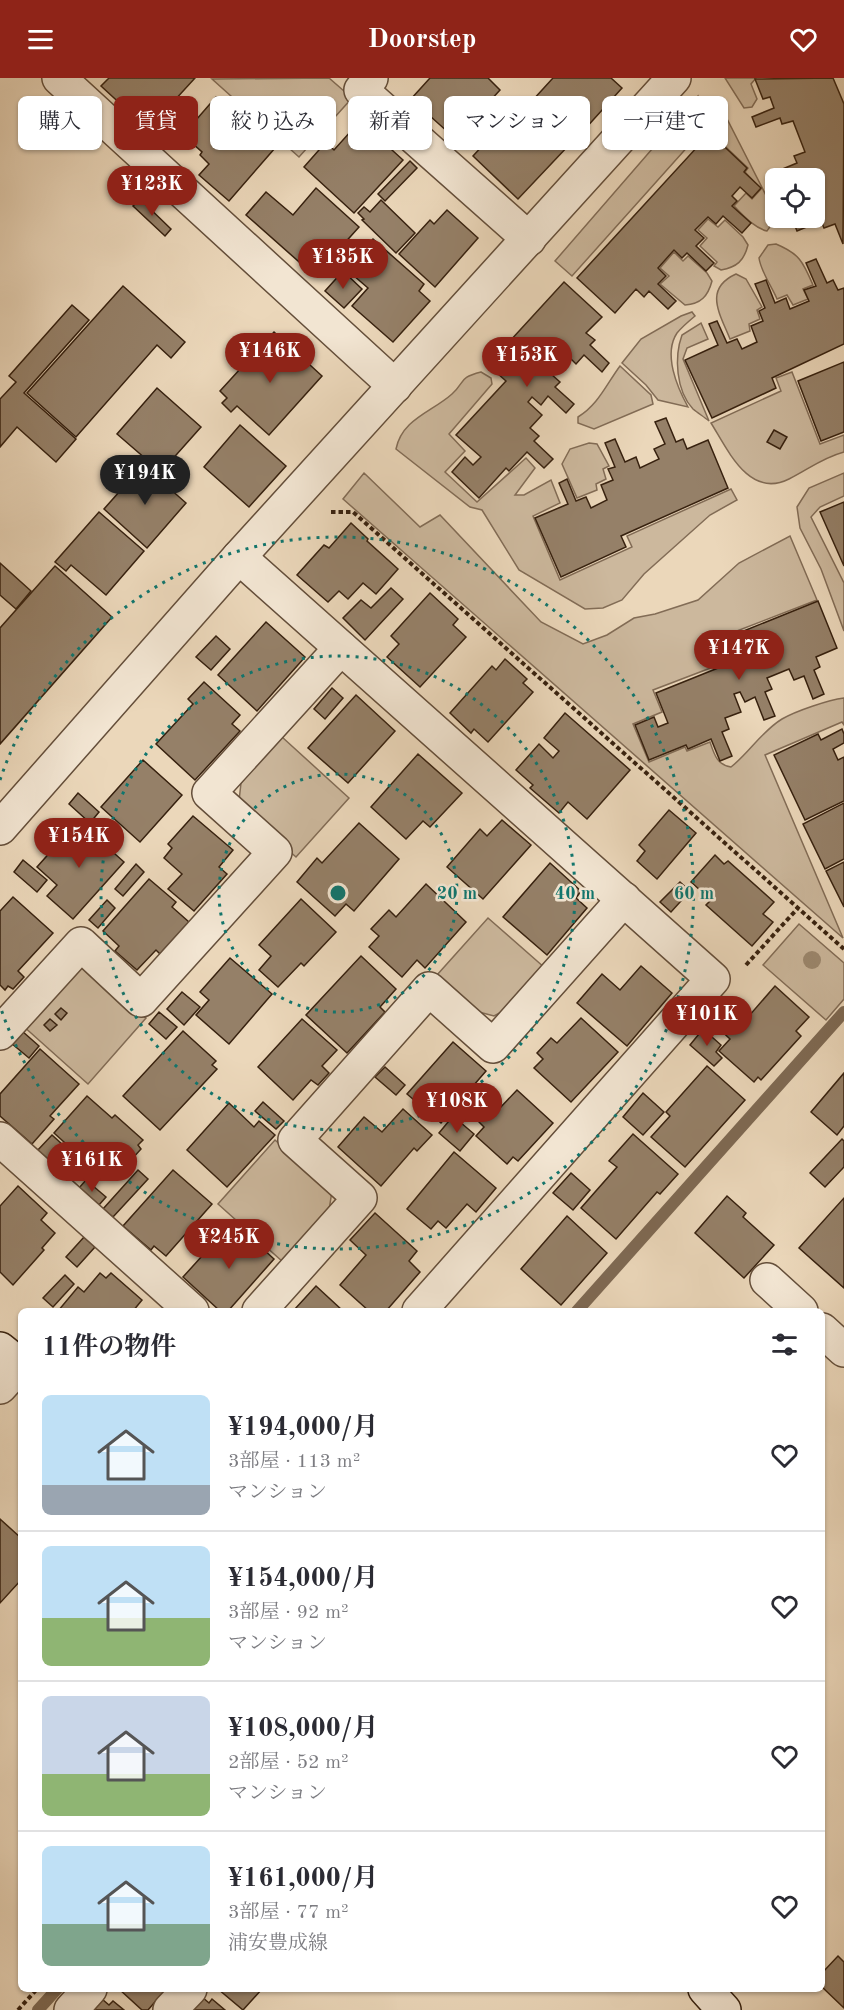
<!DOCTYPE html>
<html lang="ja">
<meta charset="utf-8">
<style>
body{margin:0;font-family:"Old Standard TT","Noto Serif JP",serif;background:#f7f7f7;color:#2b2b33;height:100vh;display:flex;flex-direction:column;font-size:22px;white-space:nowrap}
*{box-sizing:border-box;margin:0}
p{font-size:20px;color:#7c7c81}
.icon{flex:none;width:33px;height:33px;fill:none;stroke:currentColor;stroke-width:2;stroke-linecap:round;stroke-linejoin:round}
.map{position:relative;flex:1;overflow:hidden}
.side{position:absolute;left:18px;top:1230px;width:807px;height:684px;display:flex;flex-direction:column;background:#fff;border-radius:9px;box-shadow:0 2px 4px #0004}
.side>*{flex:none}
.hud{position:absolute;left:18px;top:18px;width:808px;height:54px;display:flex;gap:12px}
.fabs{position:absolute;left:765px;top:90px;display:grid;gap:12px}
.fabs a{display:grid;place-items:center;width:60px;height:60px;border-radius:9px;background:#fff;box-shadow:0 2px 4px #0004;font-size:30px}
.price{position:absolute;translate:-50% -51px;padding:0 14px;border-radius:21px;background:#8f2418;color:#fff;font-size:20px;line-height:39px;filter:drop-shadow(0 2px 3px #0008)}
.price::after{content:'';position:absolute;left:50%;top:36px;width:18px;height:14px;margin-left:-9px;background:inherit;clip-path:polygon(0 0,100% 0,50% 100%)}
.price.on{background:#222;color:#fff}
ul{padding:0;list-style:none}
li{display:flex;align-items:center;gap:18px;height:150px;padding:0 24px}
li+li{border-top:2px solid #e1e1e2}
li span{display:grid;place-items:center;flex:none;width:168px;height:120px;border-radius:9px;color:#555}
li>.icon{margin-inline-start:auto}
span .icon{width:72px;height:72px;fill:#fffc;stroke-width:1}
li b{font-size:26px}
h2{display:flex;justify-content:space-between;align-items:center;height:72px;padding:0 24px;font-size:26px}
.chip{padding:0 21px;border-radius:9px;background:#fff;box-shadow:0 2px 4px #0004;font-size:21px;line-height:54px}
.chip.on{background:#8f2418;color:#fff}
header{display:flex;justify-content:space-between;align-items:center;height:78px;padding:0 24px;background:#8f2418;color:#fff;font-size:27px;font-weight:600}
.map>svg:first-child{display:block}
.green{fill:#ccb89d;stroke:#826c56;stroke-width:1.5}
.lines{fill:none;stroke-linecap:round;stroke-linejoin:round}
.stream{stroke:#7e6953;stroke-width:12}
.building{fill:#958068;stroke:#37210f;stroke-width:1.5}
.street-casing{stroke:#644e3a;stroke-width:36}
.secondary-casing{stroke:#37210f;stroke-width:36}
.path{stroke:#37210f;stroke-width:4;stroke-dasharray:4.5 3;stroke-linecap:butt}
.street{stroke:#f2e5d2;stroke-width:33}
.secondary{stroke:#f2e5d2;stroke-width:33}
.tree{fill:#9c886f}
.ring{fill:none;stroke:#0f766e;stroke-width:3;stroke-dasharray:3 6}
.centre{fill:#0f766e;stroke:#f2e5d2;stroke-width:3}
.ring-label{font-size:18px;text-anchor:middle;font-weight:bold;fill:#0f766e;stroke:#f2e5d2;stroke-width:5;stroke-linejoin:round;paint-order:stroke}
</style>
<header><svg class="icon" aria-label="menu" viewBox="0 0 24 24"><path d="M4 6h16M4 12h16M4 18h16"/></svg>Doorstep<svg class="icon" aria-label="heart" viewBox="0 0 24 24"><path d="M12 20l-8-8c-3-5 5-10 8-4 3-6 11-1 8 4z"/></svg></header>
<div class="map">
<svg width="844" height="1932" viewBox="0 0 844 1932">
<rect width="100%" height="100%" fill="#ebd7ba"/>
<filter id="stains"><feTurbulence type="fractalNoise" baseFrequency=".00333" numOctaves="4"/><feColorMatrix values="0 0 0 0 .2 0 0 0 0 .09 0 0 0 0 .02 0 0 0 .5 -.17"/></filter>
<radialGradient id="worn" r=".72"><stop offset=".6" stop-color="#630" stop-opacity="0"/><stop offset="1" stop-color="#630" stop-opacity=".3"/></radialGradient>
<g class="green">
<path d="M329,0L352,20L299,79L212,1Z"/>
<path d="M725,0H756L751,6L757,21L752,29L744,30Z"/>
<path d="M698,18L701,28L690,50L691,65L572,198L555,183Z"/>
<path d="M714,34L724,35L775,135L774,143L767,153C754,150 743,137 734,128L746,115L752,121L761,111L745,94L748,90L711,55L704,62C700,50 705,41 714,34Z"/>
<path d="M708,141L718,149L725,142L743,159L748,167C744,183 737,189 721,192L714,188L717,184L700,168L707,160L698,152Z"/>
<path d="M776,166C800,176 803,184 813,207L803,211L808,221L793,227L787,217L777,221C771,207 761,194 759,180L768,167Z"/>
<path d="M674,174L683,183L688,178L707,195L712,203C708,218 701,226 685,227L660,206L669,198L660,190Z"/>
<path d="M736,196L746,201L762,229L757,232L760,241L749,246L750,253L730,261C720,236 703,211 736,196Z"/>
<path d="M692,234L695,238C689,243 682,249 677,255C663,276 677,309 688,329L658,322L646,307L622,285L641,261L681,238Z"/>
<path d="M701,245L708,261L687,270L683,281L709,343C704,339 698,335 693,331C676,313 674,279 682,257Z"/>
<path d="M620,288L651,317L653,326L594,351L578,345V339C598,327 606,307 620,288Z"/>
<path d="M481,294L491,300L492,306L449,356L465,373L445,394L477,424L526,380L535,390L515,417H524L551,402L560,425L533,438L560,502L632,469L627,458L731,411L737,422L710,437L644,496L622,522L603,530L585,531L519,492L482,432L470,429L396,371C402,341 432,334 452,316C466,303 458,300 481,294Z"/>
<path d="M792,294L820,366L844,357V374C822,380 809,391 789,401C749,421 728,372 711,345L781,313L776,300Z"/>
<path d="M589,365L597,366L609,388L603,391L606,401L596,406L597,412L577,420L562,386L570,371Z"/>
<path d="M364,395L420,449L440,437L541,544L583,566L607,557L634,540L655,536L698,522L739,485L790,458L817,522L711,563L721,586L653,612L662,634L633,646L649,684L685,669L687,673L710,664C714,676 717,687 731,689C749,675 762,653 782,641C796,633 828,622 844,620V647L842,644L765,677L843,860L343,421Z"/>
<path d="M844,395V418L820,429L811,439L844,505V553L821,491L800,450L797,429L809,410Z"/>
<path d="M282,659L349,720L296,779L249,737L239,723L241,705L252,690Z"/>
<path d="M488,840L545,890L509,930L494,938L479,934L437,897Z"/>
<path d="M799,846L844,885V921L826,942L763,887Z"/>
<path d="M80,881L146,940L88,1006L22,947Z"/>
<path d="M275,1062L332,1113L329,1132L283,1184L218,1126Z"/>
</g>
<g class="lines">
<g class="stream">
<path d="M577,1233L844,934"/>
<path d="M38,1932L57,1911"/>
</g>
</g>
<g class="building">
<path d="M109,0H195L163,35L153,26L138,42L101,8Z"/>
<path d="M430,0H488L500,12L478,36L471,30L449,55L411,21Z"/>
<path d="M553,0H611L622,10L575,62L532,23Z"/>
<path d="M833,0L844,26L843,166L835,146L824,150L821,143L797,153L793,143L802,140H814V122L822,119L814,100H802L799,96L788,100L776,102L773,95L797,85L794,78L805,74L793,43L782,46L780,40L756,49L752,39L774,30L770,19L763,21L755,1Z"/>
<path d="M216,19L275,70L229,123L199,97L209,86L200,77L202,74L183,57Z"/>
<path d="M523,24L569,67L518,121L473,78Z"/>
<path d="M154,29L168,43L153,58L139,44Z"/>
<path d="M360,43L403,82L354,135L304,89L326,64L334,72Z"/>
<path d="M710,55L747,90L744,94L761,110L752,120L740,109L732,118L737,123L732,128L751,145L742,155L723,138L716,146L708,139L695,152L704,160L696,168L714,185L706,193L687,175L682,180L674,172L658,190L666,198L658,206L676,223L668,231L649,213L644,219L636,211L615,235L577,200Z"/>
<path d="M410,83L417,90L385,123L378,116Z"/>
<path d="M316,110L359,149L315,198L246,137L266,114L293,137Z"/>
<path d="M140,121L171,151L165,158L133,128Z"/>
<path d="M381,122L415,155L396,175L362,142L364,141L358,135L364,129L370,134Z"/>
<path d="M447,132L478,160L435,209L399,176L430,142L434,146Z"/>
<path d="M373,161L424,206L419,213L430,223L393,264L352,228L368,210L346,191Z"/>
<path d="M816,181L827,205L833,202L838,212L844,210V266L772,300L776,310L712,340L685,282L718,267L709,246L717,243L727,265L737,261L742,271L757,264L751,248L763,243L759,233L765,230L755,206L766,202L775,225L786,220L790,231L809,223L804,212L816,208L806,185Z"/>
<path d="M343,193L362,211L344,230L325,213Z"/>
<path d="M564,204L602,239L586,255L595,262L590,267L609,285L602,294L584,277L576,286L568,278L551,296L560,304L555,309L574,326L566,335L548,318L541,327L532,319L528,324L542,337L530,350L539,358L534,363L553,381L544,390L527,374L509,393L506,390L479,420L452,394L465,379L473,387L481,379L456,357L506,303L488,287Z"/>
<path d="M123,208L185,264L171,280L157,267L76,359L27,315Z"/>
<path d="M72,227L89,242L24,315L76,361L56,384L17,349L0,369V321L16,304L9,298Z"/>
<path d="M274,254L322,298L269,357L237,328L231,334L222,325L227,320L220,313Z"/>
<path d="M844,284V354L821,363L798,303Z"/>
<path d="M157,310L201,349L161,394L117,356Z"/>
<path d="M666,340L676,364L683,361L687,371L708,362L728,410L621,458L626,469L561,499L535,440L568,426L559,405L567,401L576,423L586,419L591,430L607,422L601,407L613,402L608,391L615,389L605,365L615,361L625,384L636,379L640,390L659,381L654,371L665,366L655,344Z"/>
<path d="M240,347L286,388L249,429L204,389Z"/>
<path d="M774,352L787,359L780,371L767,364Z"/>
<path d="M143,387L186,425L147,470L104,431Z"/>
<path d="M844,424V488L820,434Z"/>
<path d="M99,434L144,473L106,517L71,487L66,493L55,484Z"/>
<path d="M351,445L368,461L367,463L398,491L376,516L363,505L348,521L339,513L328,524L297,497L324,467L329,470Z"/>
<path d="M0,485L31,513L16,531L0,517Z"/>
<path d="M55,488L112,539L0,666V550Z"/>
<path d="M391,510L403,521L365,562L343,540L361,522L371,530Z"/>
<path d="M430,515L458,541L453,547L466,559L420,609L387,579L399,566L391,558Z"/>
<path d="M818,523L837,570L816,579L820,589L814,592L824,616L813,621L804,598L794,602L789,591L767,600L772,611L765,614L775,638L764,642L755,619L745,624L740,614L734,616L741,634L725,640L729,651L722,654L732,678L720,683L711,661L688,671L686,667L649,682L635,647L654,639L658,649L668,645L656,615L723,588L714,565Z"/>
<path d="M266,544L305,579L257,633L218,597Z"/>
<path d="M216,558L230,571L211,592L196,579Z"/>
<path d="M505,581L527,601L523,605L533,614L488,664L474,651L471,655L450,635L492,588L496,592Z"/>
<path d="M204,604L240,637L232,646L240,653L195,702L156,666L193,626L188,621Z"/>
<path d="M332,610L343,620L325,641L314,631Z"/>
<path d="M356,617L395,653L348,705L308,670Z"/>
<path d="M565,635L630,692L587,741L568,724L559,735L530,710L533,707L516,692L539,666L553,680L559,673L544,660Z"/>
<path d="M842,651L844,656V665L833,671L838,682L844,679V723L805,742L774,677L818,656L821,662Z"/>
<path d="M418,676L462,715L430,749L423,743L406,761L371,729Z"/>
<path d="M143,682L182,717L140,764L101,729Z"/>
<path d="M78,715L99,734L90,745L69,726Z"/>
<path d="M844,725V781L825,791L803,746Z"/>
<path d="M669,732L696,755L657,801L637,783L645,773L639,767Z"/>
<path d="M193,738L233,772L219,789L227,796L194,833L168,811L182,796L164,780L172,770L168,766Z"/>
<path d="M502,742L531,767L483,821L447,789L480,751L487,758Z"/>
<path d="M78,743L124,784L73,841L47,818L57,807L37,789Z"/>
<path d="M359,745L399,781L354,833L346,826L335,838L297,804L317,780L322,785Z"/>
<path d="M715,777L724,786L728,783L774,824L763,836L773,844L752,868L706,827L711,822L691,804Z"/>
<path d="M23,782L47,802L37,814L14,794Z"/>
<path d="M844,784V829L826,793Z"/>
<path d="M550,785L581,813L576,820L587,830L547,877L503,839Z"/>
<path d="M136,786L144,794L123,818L115,811Z"/>
<path d="M149,801L176,824L172,829L189,844L160,876L156,872L137,892L115,873L119,868L103,853Z"/>
<path d="M680,804L690,813L671,834L660,824Z"/>
<path d="M426,806L466,844L425,890L417,882L402,899L369,869L379,858L371,851L389,832L396,839Z"/>
<path d="M13,819L53,855L18,893L24,899L13,911L8,908L5,912L0,907V833Z"/>
<path d="M301,821L336,854L304,888L301,885L278,909L259,892L271,878L259,867Z"/>
<path d="M107,822L115,830L98,850L89,842Z"/>
<path d="M361,878L396,911L380,929L385,934L347,975L306,937Z"/>
<path d="M230,880L272,916L229,966L196,937L209,922L200,914Z"/>
<path d="M641,888L672,915L627,968L577,925L602,896L620,912Z"/>
<path d="M775,908L809,939L796,953L801,958L761,1002L758,999L754,1004L719,973L730,961L714,946L732,927L737,932L740,929L749,938Z"/>
<path d="M182,914L200,929L184,947L167,931Z"/>
<path d="M61,930L67,935L61,942L55,936Z"/>
<path d="M159,934L177,949L166,961L149,946Z"/>
<path d="M581,940L618,974L571,1024L534,990L543,981L537,975L551,960L557,965Z"/>
<path d="M50,941L57,947L50,953L44,947Z"/>
<path d="M302,941L337,972L322,988L329,995L318,1007L311,1002L293,1022L258,989Z"/>
<path d="M703,951L721,967L716,974L722,980L714,988L690,967Z"/>
<path d="M22,953L39,968L29,980L11,965Z"/>
<path d="M183,953L216,983L212,987L217,991L160,1052L123,1018Z"/>
<path d="M453,964L486,993L441,1045L407,1016Z"/>
<path d="M40,971L79,1006L50,1038L54,1041L32,1066L0,1038V1016Z"/>
<path d="M707,988L745,1022L685,1089L651,1059L670,1038L666,1034Z"/>
<path d="M385,989L405,1007L396,1017L375,999Z"/>
<path d="M844,995V1048L837,1057L811,1034Z"/>
<path d="M517,1012L553,1045L518,1083L513,1079L507,1086L476,1058L484,1049L479,1044L493,1028L498,1032Z"/>
<path d="M643,1015L664,1034L643,1057L623,1039Z"/>
<path d="M87,1018L112,1040L115,1037L143,1062L138,1067L141,1071L114,1101L98,1087L94,1091L54,1055Z"/>
<path d="M263,1024L284,1043L276,1051L255,1033Z"/>
<path d="M229,1025L254,1049L259,1043L275,1057L227,1109L187,1072Z"/>
<path d="M403,1031L432,1057L417,1073L414,1070L381,1108L338,1069L364,1039L382,1054Z"/>
<path d="M453,1038L474,1056L460,1073L439,1055Z"/>
<path d="M633,1056L678,1096L660,1116L657,1114L616,1161L581,1130L617,1089L609,1083Z"/>
<path d="M52,1057L74,1077L59,1095L36,1074Z"/>
<path d="M842,1061L844,1063V1089L825,1109L810,1095Z"/>
<path d="M454,1074L496,1110L476,1134L467,1126L446,1150L438,1143L431,1151L407,1131Z"/>
<path d="M138,1092L148,1101L113,1139L103,1131Z"/>
<path d="M173,1092L212,1126L166,1178L154,1168L151,1172L123,1148Z"/>
<path d="M571,1095L590,1112L573,1132L553,1115Z"/>
<path d="M86,1102L106,1119L99,1127L79,1110Z"/>
<path d="M18,1108L47,1135L41,1142L55,1155L42,1170L44,1172L13,1207L0,1194V1128Z"/>
<path d="M727,1118L746,1135L743,1139L774,1167L744,1200L695,1155Z"/>
<path d="M844,1120V1210L799,1170Z"/>
<path d="M375,1135L417,1173L409,1183L420,1194L386,1233H369L340,1207L366,1177L350,1162Z"/>
<path d="M567,1138L607,1175L561,1227L521,1191Z"/>
<path d="M238,1148L274,1181L228,1233H220L183,1199L212,1167L216,1171Z"/>
<path d="M84,1159L95,1169L77,1189L66,1179Z"/>
<path d="M100,1195L106,1200L111,1195L142,1222L133,1233H58L78,1209L84,1214Z"/>
<path d="M65,1197L74,1206L53,1229L43,1220Z"/>
<path d="M316,1208L343,1233L294,1232Z"/>
<path d="M0,1441L21,1460V1502L0,1525Z"/>
<path d="M838,1878L844,1884V1930L822,1909V1895Z"/>
<path d="M119,1911H166L148,1932H142Z"/>
<path d="M218,1911H262L243,1932Z"/>
<path d="M201,1918L209,1925L212,1921L225,1932H189Z"/>
<path d="M102,1921L109,1927L113,1923L124,1932H92Z"/>
</g>
<g class="lines">
<defs>
<g id="street">
<path d="M59,0L395,308"/>
<path d="M371,0L361,12L529,161"/>
<path d="M239,479L713,901L419,1233"/>
<path d="M0,750L239,479L674,0"/>
<path d="M0,955L81,866L141,922L275,774L209,715L341,570"/>
<path d="M0,1061L192,1233"/>
<path d="M767,1202L801,1233"/>
<path d="M259,1233L360,1120L295,1062L429,911L493,968L624,821"/>
<path d="M822,1252L844,1272"/>
<path d="M0,1309L20,1287"/>
<path d="M71,1932L90,1911"/>
<path d="M170,1932L190,1911"/>
</g>
<g id="secondary">
<path d="M0,1271L21,1288"/>
<path d="M705,1911L724,1932"/>
</g>
</defs>
<use href="#street" class="street-casing"/>
<use href="#secondary" class="secondary-casing"/>
<g class="path">
<path d="M331,434H353L844,871"/>
<path d="M746,887L798,830"/>
<path d="M18,1932L37,1911"/>
</g>
<use href="#street" class="street"/>
<use href="#secondary" class="secondary"/>
</g>
<circle class="tree" cx="812" cy="882" r="9"/>
<g class="ring">
<circle cx="338" cy="815" r="119"/>
<circle cx="338" cy="815" r="237"/>
<path d="M0 702A356 356 0 1 1 0 928"/>
</g>
<circle cx="338" cy="815" r="9" class="centre"/>
<g class="ring-label">
<text x="457" y="821">20 m</text>
<text x="575" y="821">40 m</text>
<text x="694" y="821">60 m</text>
</g>
<rect width="100%" height="100%" filter="url(#stains)"/>
<rect width="100%" height="100%" fill="url(#worn)"/>
</svg>
<div class="fabs">
<a><svg class="icon" aria-label="locate" viewBox="0 0 24 24"><circle cx="12" cy="12" r="6"/><path d="M12 2v4M12 18v4M2 12h4M18 12h4"/></svg></a>
</div>
<b class="price" style="left:152px;top:139px">¥123K</b>
<b class="price" style="left:343px;top:212px">¥135K</b>
<b class="price" style="left:270px;top:306px">¥146K</b>
<b class="price" style="left:527px;top:310px">¥153K</b>
<b class="price on" style="left:145px;top:428px">¥194K</b>
<b class="price" style="left:739px;top:603px">¥147K</b>
<b class="price" style="left:79px;top:791px">¥154K</b>
<b class="price" style="left:707px;top:969px">¥101K</b>
<b class="price" style="left:457px;top:1056px">¥108K</b>
<b class="price" style="left:92px;top:1115px">¥161K</b>
<b class="price" style="left:229px;top:1192px">¥245K</b>
<div class="hud">
<a class="chip">購入</a>
<a class="chip on">賃貸</a>
<a class="chip">絞り込み</a>
<a class="chip">新着</a>
<a class="chip">マンション</a>
<a class="chip">一戸建て</a>
</div>
<section class="side">
<h2>11件の物件<svg class="icon" aria-label="filters" viewBox="0 0 24 24"><path d="M4 7h16M4 17h16"/><circle cx="9" cy="7" r="2"/><circle cx="15" cy="17" r="2"/></svg></h2>
<ul>
<li><span style="background:linear-gradient(#bfe0f5 75%,#9aa5b1 0)"><svg class="icon" aria-label="home" viewBox="0 0 24 24"><path d="M3 11l9-7 9 7M6 9v11h12V9"/></svg></span><div><b>¥194,000/月</b><p>3部屋 · 113 m²</p><p>マンション</p></div><svg class="icon" aria-label="heart" viewBox="0 0 24 24"><path d="M12 20l-8-8c-3-5 5-10 8-4 3-6 11-1 8 4z"/></svg></li>
<li><span style="background:linear-gradient(#bfe0f5 60%,#8fb573 0)"><svg class="icon" aria-label="home" viewBox="0 0 24 24"><path d="M3 11l9-7 9 7M6 9v11h12V9"/></svg></span><div><b>¥154,000/月</b><p>3部屋 · 92 m²</p><p>マンション</p></div><svg class="icon" aria-label="heart" viewBox="0 0 24 24"><path d="M12 20l-8-8c-3-5 5-10 8-4 3-6 11-1 8 4z"/></svg></li>
<li><span style="background:linear-gradient(#c9d6e8 65%,#8fb573 0)"><svg class="icon" aria-label="home" viewBox="0 0 24 24"><path d="M3 11l9-7 9 7M6 9v11h12V9"/></svg></span><div><b>¥108,000/月</b><p>2部屋 · 52 m²</p><p>マンション</p></div><svg class="icon" aria-label="heart" viewBox="0 0 24 24"><path d="M12 20l-8-8c-3-5 5-10 8-4 3-6 11-1 8 4z"/></svg></li>
<li><span style="background:linear-gradient(#bfe0f5 65%,#7fa58c 0)"><svg class="icon" aria-label="home" viewBox="0 0 24 24"><path d="M3 11l9-7 9 7M6 9v11h12V9"/></svg></span><div><b>¥161,000/月</b><p>3部屋 · 77 m²</p><p>浦安豊成線</p></div><svg class="icon" aria-label="heart" viewBox="0 0 24 24"><path d="M12 20l-8-8c-3-5 5-10 8-4 3-6 11-1 8 4z"/></svg></li>
</ul>
</section>
</div>
